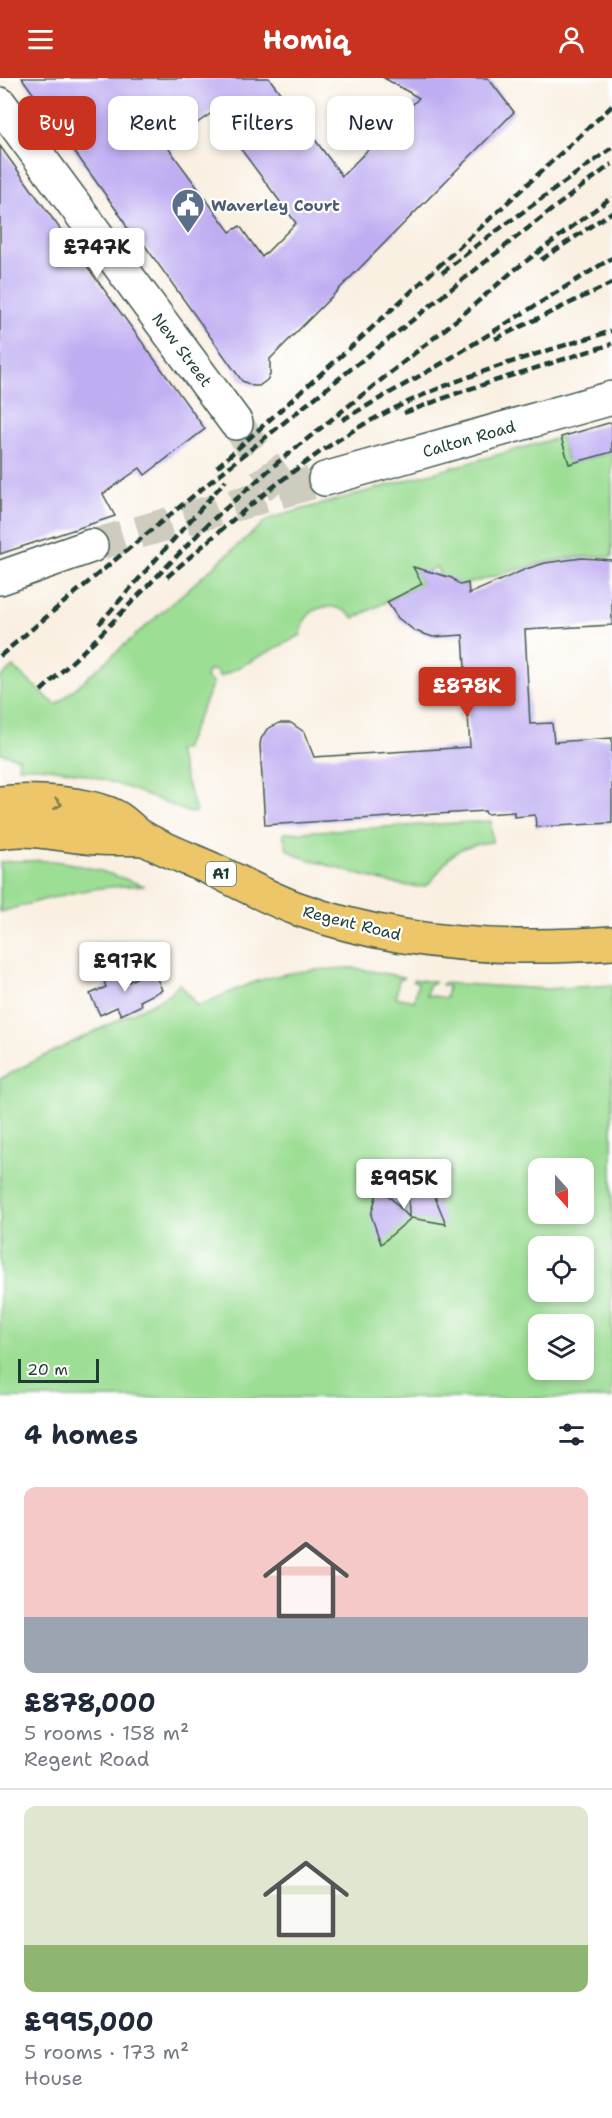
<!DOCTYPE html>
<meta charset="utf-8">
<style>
body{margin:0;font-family:"Shantell Sans",sans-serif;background:#f6f6f7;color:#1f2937;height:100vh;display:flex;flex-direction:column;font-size:22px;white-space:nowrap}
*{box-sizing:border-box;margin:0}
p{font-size:20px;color:#747a83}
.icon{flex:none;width:33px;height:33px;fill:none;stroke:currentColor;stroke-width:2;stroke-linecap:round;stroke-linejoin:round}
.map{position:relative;height:1320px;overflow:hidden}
.side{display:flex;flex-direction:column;background:#fff;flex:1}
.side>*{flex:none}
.banner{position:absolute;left:18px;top:18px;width:576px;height:54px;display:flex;gap:12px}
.needle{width:39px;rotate:159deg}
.fabs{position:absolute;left:528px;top:1080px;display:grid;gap:12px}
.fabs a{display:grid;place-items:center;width:66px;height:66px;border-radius:12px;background:#fff;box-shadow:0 3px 9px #0003;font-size:30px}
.scale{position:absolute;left:18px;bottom:15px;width:81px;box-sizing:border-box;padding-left:6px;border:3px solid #1f3d34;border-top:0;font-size:16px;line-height:21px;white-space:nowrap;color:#1f3d34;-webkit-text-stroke:4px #fff;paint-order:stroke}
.price{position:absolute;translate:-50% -51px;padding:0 14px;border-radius:6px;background:#fff;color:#222;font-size:20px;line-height:39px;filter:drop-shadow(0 2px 3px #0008)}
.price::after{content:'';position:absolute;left:50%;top:36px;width:18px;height:14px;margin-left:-9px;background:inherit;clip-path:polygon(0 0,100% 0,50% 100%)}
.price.current{background:#c8321e;color:#fff}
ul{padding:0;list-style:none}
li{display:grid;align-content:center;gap:12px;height:318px;padding:0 24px}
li+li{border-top:2px solid #e0e1e3}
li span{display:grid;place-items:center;height:186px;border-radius:12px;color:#555}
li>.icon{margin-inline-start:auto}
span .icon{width:108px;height:108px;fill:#fffc;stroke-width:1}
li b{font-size:26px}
h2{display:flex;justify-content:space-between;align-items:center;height:72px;padding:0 24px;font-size:26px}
.pill{padding:0 21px;border-radius:12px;background:#fff;box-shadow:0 3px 9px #0003;font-size:21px;line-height:54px}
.pill.current{background:#c8321e;color:#fff}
header{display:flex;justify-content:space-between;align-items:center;height:78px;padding:0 24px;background:#c8321e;color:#fff;font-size:27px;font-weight:700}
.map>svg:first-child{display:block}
.green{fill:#9dde95;stroke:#5e8e64;stroke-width:1.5;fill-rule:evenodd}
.building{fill:#bfadf2;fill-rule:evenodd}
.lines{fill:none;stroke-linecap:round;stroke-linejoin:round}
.minor-tunnel{stroke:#cdccbf;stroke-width:33;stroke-dasharray:33 16;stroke-linecap:butt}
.minor-casing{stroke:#40584e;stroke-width:36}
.major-casing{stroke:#40584e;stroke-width:36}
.minor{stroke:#fff;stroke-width:33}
.major{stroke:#ecc669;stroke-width:33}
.rail{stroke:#1f3d34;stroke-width:4.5;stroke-dasharray:9 4.5;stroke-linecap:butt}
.oneway{stroke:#7b7b4c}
.labels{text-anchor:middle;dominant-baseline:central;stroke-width:4.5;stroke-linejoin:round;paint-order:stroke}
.shield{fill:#fff;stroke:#627771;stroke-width:1.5}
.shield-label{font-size:15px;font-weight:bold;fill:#1f3d34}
.service-label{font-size:16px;font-weight:bold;fill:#4e5e75;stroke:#fff;text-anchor:start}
.street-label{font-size:16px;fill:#1f3d34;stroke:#fff}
</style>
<header><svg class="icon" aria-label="menu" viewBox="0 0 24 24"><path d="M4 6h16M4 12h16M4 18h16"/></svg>Homiq<svg class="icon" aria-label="person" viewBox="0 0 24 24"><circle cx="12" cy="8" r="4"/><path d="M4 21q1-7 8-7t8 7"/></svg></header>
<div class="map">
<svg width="612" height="1320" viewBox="0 0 612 1320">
<rect width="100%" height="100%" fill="#fff"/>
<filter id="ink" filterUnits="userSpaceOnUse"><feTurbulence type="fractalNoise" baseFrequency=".0167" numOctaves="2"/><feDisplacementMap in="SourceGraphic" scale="12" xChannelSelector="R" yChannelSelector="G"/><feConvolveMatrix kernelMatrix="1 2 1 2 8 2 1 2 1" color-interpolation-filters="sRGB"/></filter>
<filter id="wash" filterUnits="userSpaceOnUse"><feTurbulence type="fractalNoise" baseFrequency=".008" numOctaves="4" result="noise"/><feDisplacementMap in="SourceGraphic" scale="24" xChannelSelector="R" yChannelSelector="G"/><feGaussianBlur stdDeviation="1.35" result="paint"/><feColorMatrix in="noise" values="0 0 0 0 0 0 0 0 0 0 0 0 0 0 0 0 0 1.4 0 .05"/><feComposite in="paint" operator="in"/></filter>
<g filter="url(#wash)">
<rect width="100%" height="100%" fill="#f9f0e2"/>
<g class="green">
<path d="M561,359L567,381L573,385L612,374V479C554,474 511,497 455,508L443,503L436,489L418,498L422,506L354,540C335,521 303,526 301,557L220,599L216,592L208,593L206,600L213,605L184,671L177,673L196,734L190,735C137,713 77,686 18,689L19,680L0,675V600L13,589L56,627L268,441Z"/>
<path d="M491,743L492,764C466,767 454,770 439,793C435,798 432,805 427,807C410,816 320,784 298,778L287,771L283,755Z"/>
<path d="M15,783C27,783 40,782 53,783C84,786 116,798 145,808C93,806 49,820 0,834V784Z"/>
<path d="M353,890L404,899V901H399L396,919L414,923L418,904L413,903L414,901L435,904L434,906H429L427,917L446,920L448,908L442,907L443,905L546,911L612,907V1320H0V1001L34,983L151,926L170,916L179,906L181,907L197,928C215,921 233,912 252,905C284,893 319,891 353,890ZM538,1090H584V1136H538ZM538,1168H584V1214H538ZM538,1246H584V1292H538Z"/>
</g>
<g id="blocks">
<g class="building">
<path d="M22,0H269L342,98L419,20L384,0H488L514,34L270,281V297L267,302L259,308H253L242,303L138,158L133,162L122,140ZM213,34L296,145L262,179L240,148L230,154L166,67Z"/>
<path d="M0,68L205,351L145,397L140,390L103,416L115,438L0,476Z"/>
<path d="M612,344V374L569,386L561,359Z"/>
<path d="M582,480L612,482V547L525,552L530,646L552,645L554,664L612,660V745L536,749L535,737L514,739V734L486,736L485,733L265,747L260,667L261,661L267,651L279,645H291L304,654L314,679L470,669L463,557L433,559L415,553L398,540L387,524L422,506L413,489L452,500L460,507L468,505L469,516L526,491L545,485Z"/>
<path d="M153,892L162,912L140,923L142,927L121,937L117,929L100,937L90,916L106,909L104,903L124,894L128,904Z"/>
<path d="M408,1095L435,1119L446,1146L411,1140L381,1166L371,1137L379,1108L409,1139Z"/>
</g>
</g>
</g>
<g filter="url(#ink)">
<use href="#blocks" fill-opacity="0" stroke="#40584e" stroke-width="1.5"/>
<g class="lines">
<g class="minor-tunnel">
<path d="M236,345L284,413"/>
<path d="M91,468L325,401"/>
</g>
<defs>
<g id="minor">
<path d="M0,26L236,345"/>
<path d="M325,401L612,320"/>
<path d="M0,500L91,468"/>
</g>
<g id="major">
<path d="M0,725C29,721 90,725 116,739C127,745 134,756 145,761C167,773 192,782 216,793C243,806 270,821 298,831C398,867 507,873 612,865"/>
<path d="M0,754C34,748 64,758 97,760C113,761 128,760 144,761"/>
</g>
</defs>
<use href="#minor" class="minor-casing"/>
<use href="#major" class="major-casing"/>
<use href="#minor" class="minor"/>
<use href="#major" class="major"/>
<g class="rail">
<path d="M541,182L612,134"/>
<path d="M442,195L477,167L612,70"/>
<path d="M495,261L612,205"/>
<path d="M404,335L466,312L612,266"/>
<path d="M342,342L446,283L612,180"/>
<path d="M217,389L362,259L612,28"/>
<path d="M167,499C229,445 291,389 361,348C440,303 526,279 612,253"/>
<path d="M99,546L226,402"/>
<path d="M0,578C129,469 261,362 394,257C466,199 538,141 612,86"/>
<path d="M41,613L95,562L208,446L277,385L460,239L513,193L612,119"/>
</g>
</g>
<defs><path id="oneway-chevron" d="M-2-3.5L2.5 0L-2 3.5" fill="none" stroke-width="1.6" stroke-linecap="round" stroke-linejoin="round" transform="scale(1.5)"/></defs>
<use class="oneway" href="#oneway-chevron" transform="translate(58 726) rotate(8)"/>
</g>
<defs>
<symbol id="civic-pin" viewBox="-11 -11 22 30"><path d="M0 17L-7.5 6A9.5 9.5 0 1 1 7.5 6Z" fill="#5c6f8a" stroke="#fff"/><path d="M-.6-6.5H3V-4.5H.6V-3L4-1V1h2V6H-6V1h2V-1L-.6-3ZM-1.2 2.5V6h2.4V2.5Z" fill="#fff"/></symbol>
</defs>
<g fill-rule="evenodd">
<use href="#civic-pin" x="169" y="108" width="38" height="52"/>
</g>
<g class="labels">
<rect class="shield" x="206" y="784" width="30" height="24" rx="4.5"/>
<g class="shield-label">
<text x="221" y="796">A1</text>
</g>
<g class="service-label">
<text x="211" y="127">Waverley Court</text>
</g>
<g class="street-label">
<text transform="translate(182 272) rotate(53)">New Street</text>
<text transform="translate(469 361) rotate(-16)">Calton Road</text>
<text transform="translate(352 845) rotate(14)">Regent Road</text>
</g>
</g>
</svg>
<div class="fabs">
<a><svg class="needle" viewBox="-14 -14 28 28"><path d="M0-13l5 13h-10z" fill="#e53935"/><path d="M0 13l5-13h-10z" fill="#747a83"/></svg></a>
<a><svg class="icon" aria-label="locate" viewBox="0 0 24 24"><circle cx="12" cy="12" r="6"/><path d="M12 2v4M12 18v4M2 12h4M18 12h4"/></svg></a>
<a><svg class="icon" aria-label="layers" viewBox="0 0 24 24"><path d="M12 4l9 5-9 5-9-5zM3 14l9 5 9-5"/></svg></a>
</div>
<div class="scale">20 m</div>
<b class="price" style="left:97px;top:201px">£747K</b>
<b class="price current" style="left:467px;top:640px">£878K</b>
<b class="price" style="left:125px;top:915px">£917K</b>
<b class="price" style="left:404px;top:1132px">£995K</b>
<div class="banner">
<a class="pill current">Buy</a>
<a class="pill">Rent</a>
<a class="pill">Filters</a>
<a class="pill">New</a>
</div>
</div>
<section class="side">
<h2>4 homes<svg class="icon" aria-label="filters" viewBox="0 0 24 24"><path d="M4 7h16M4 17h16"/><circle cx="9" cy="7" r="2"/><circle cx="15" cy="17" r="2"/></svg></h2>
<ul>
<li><span style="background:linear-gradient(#f6c9c9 70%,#9aa5b1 0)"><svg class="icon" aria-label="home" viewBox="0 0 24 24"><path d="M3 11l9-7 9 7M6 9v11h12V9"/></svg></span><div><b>£878,000</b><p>5 rooms · 158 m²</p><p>Regent Road</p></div></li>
<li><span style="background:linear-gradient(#dfe7d0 75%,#8fb573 0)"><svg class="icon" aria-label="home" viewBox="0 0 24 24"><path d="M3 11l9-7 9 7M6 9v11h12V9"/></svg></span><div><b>£995,000</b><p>5 rooms · 173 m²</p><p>House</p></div></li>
</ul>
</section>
